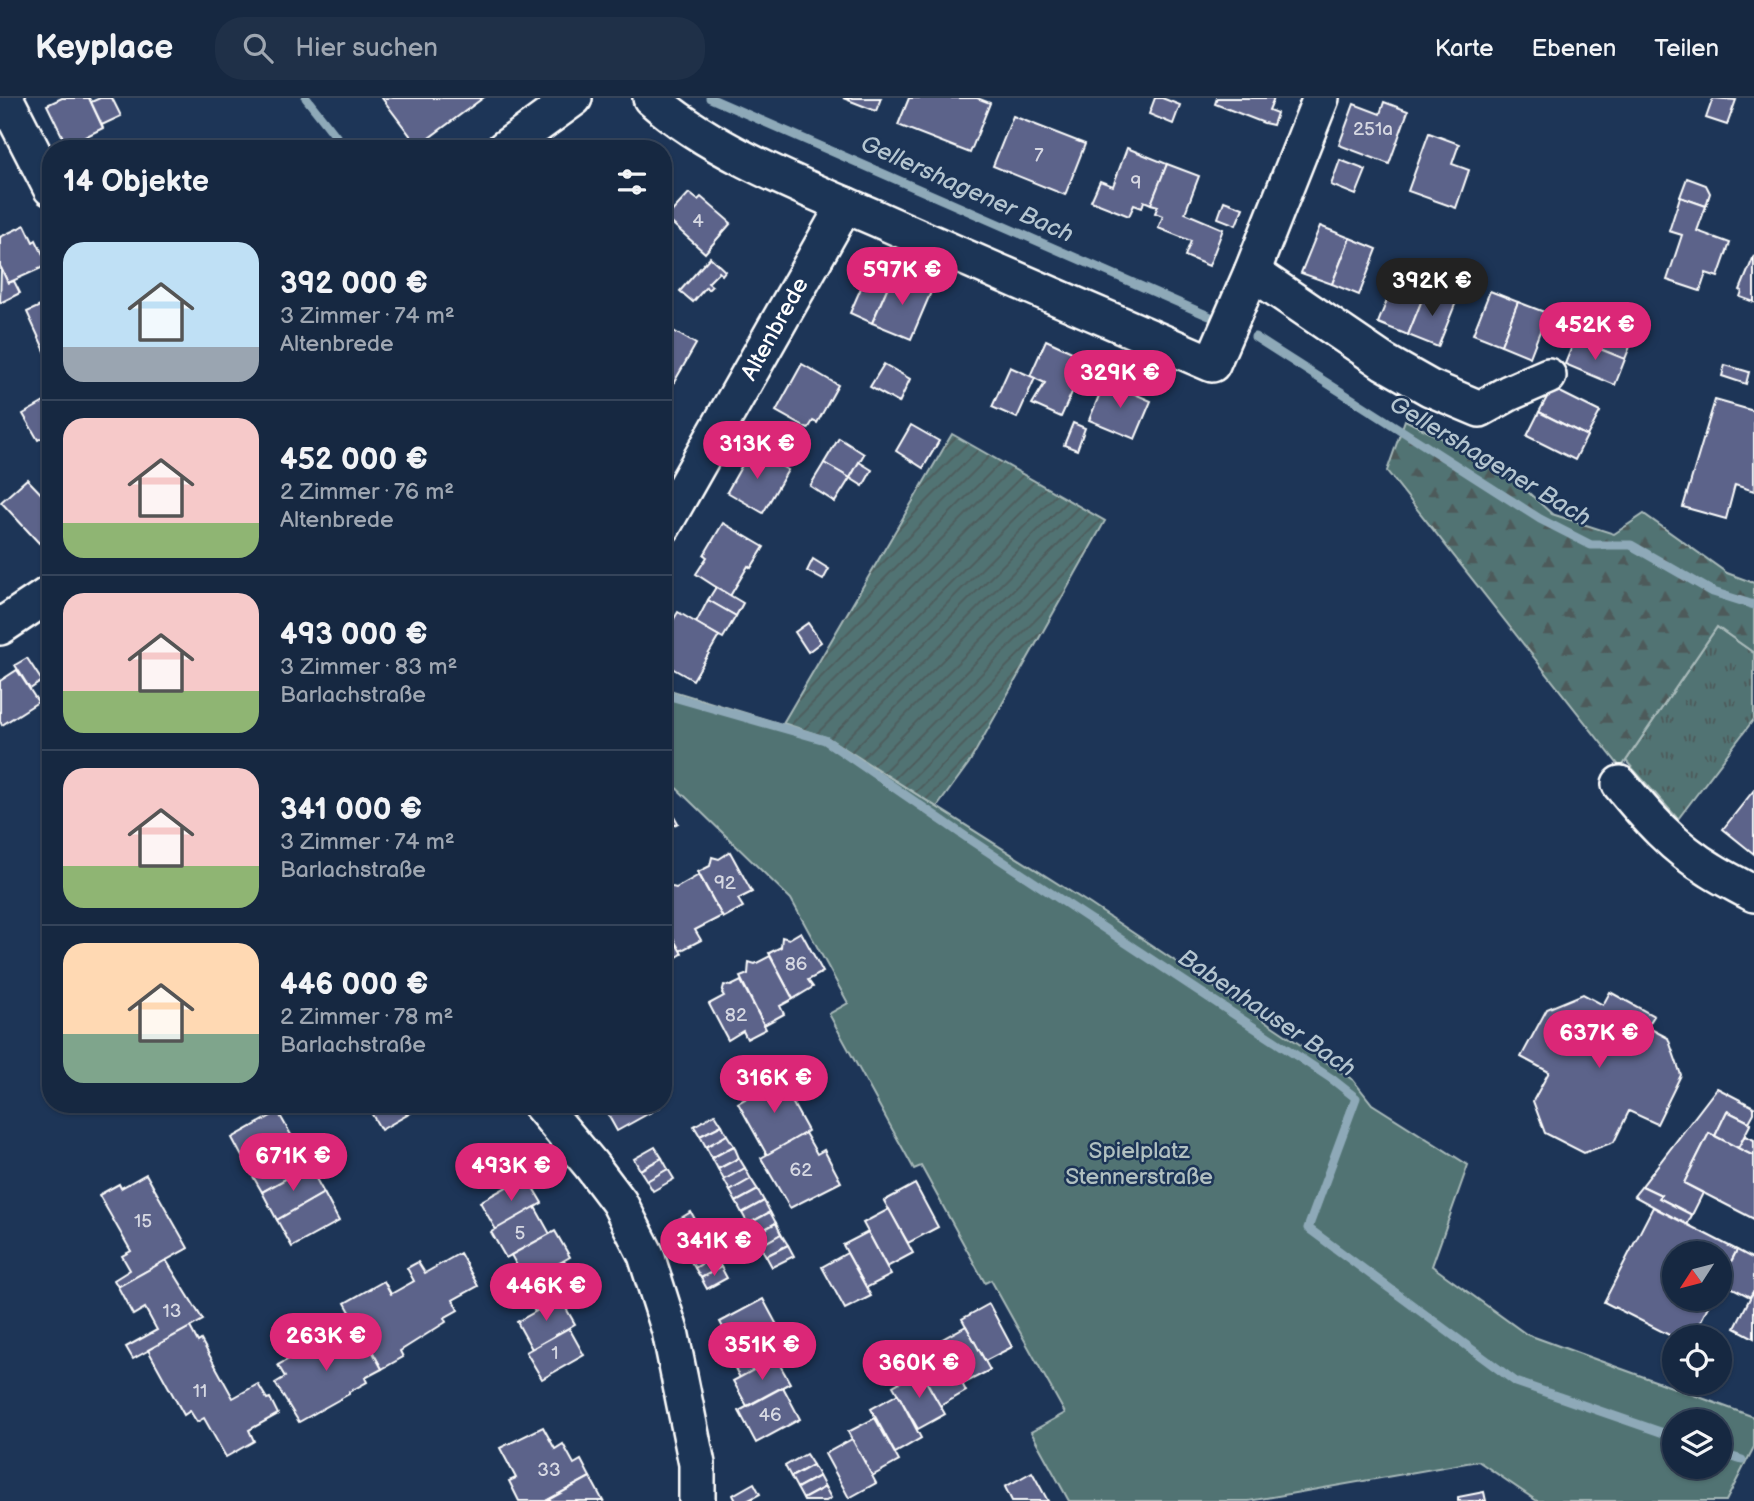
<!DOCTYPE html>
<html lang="de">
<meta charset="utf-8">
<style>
body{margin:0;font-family:"Balsamiq Sans",sans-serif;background:#1f3048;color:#f1f3f6;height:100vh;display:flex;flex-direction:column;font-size:26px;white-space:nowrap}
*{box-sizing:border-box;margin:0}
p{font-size:23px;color:#9ea6b1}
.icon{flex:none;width:38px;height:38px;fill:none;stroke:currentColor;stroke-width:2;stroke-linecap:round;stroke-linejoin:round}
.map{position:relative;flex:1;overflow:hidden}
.details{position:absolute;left:42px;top:42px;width:630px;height:973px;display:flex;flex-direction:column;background:#162841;border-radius:28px;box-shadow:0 2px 5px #0004,0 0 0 2px #35445a}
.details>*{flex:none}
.needle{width:46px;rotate:234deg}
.buttons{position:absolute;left:1662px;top:1143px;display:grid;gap:14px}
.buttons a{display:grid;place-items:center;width:70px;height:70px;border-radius:50%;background:#162841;box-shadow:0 2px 5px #0004,0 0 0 2px #35445a;font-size:35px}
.price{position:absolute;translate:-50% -60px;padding:0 16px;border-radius:24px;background:#db2777;color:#fff;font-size:23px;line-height:46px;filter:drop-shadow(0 2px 4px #0008)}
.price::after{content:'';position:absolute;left:50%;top:42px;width:21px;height:16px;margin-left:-10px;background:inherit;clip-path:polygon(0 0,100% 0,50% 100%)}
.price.on{background:#222;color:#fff}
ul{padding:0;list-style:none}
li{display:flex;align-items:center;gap:21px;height:175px;padding:0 21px}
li+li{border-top:2px solid #35445a}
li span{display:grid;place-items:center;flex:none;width:196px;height:140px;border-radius:21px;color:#555}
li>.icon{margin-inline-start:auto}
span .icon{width:84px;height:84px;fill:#fffc;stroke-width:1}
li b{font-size:30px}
h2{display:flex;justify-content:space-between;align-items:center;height:84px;padding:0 21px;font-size:30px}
header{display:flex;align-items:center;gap:42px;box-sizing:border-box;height:98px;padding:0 35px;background:#162841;border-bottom:2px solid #35445a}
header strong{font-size:33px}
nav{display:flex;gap:38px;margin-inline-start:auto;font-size:24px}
.search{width:490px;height:63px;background:#1f3048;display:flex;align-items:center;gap:18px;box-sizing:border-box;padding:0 24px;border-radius:28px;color:#9ea6b1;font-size:26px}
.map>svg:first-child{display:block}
.grass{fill:url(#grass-tufts);stroke:#a8b9b9;stroke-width:2}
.forest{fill:url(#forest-firs);stroke:#a8b9b9;stroke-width:2}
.park{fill:#517373;stroke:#a8b9b9;stroke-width:2;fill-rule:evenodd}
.garden{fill:url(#garden-furrows);stroke:#a8b9b9;stroke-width:2}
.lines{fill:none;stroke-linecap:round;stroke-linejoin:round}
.stream{stroke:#8ea9b8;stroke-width:9}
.building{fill:#5b638a;stroke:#fff;stroke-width:2}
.minor-casing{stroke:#fff;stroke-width:40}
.minor{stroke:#1d3557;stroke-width:35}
.labels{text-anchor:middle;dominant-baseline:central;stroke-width:5;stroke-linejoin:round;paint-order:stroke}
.number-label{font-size:19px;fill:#d6d8e2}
.street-label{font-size:23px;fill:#fff;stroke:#1d3557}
.park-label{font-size:23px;fill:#b1c0c0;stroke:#1d3557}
.water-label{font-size:24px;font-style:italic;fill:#b4c5d0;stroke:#1d3557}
</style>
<header>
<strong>Keyplace</strong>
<div class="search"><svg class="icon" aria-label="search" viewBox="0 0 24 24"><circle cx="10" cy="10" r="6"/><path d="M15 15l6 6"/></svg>Hier suchen</div>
<nav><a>Karte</a><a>Ebenen</a><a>Teilen</a></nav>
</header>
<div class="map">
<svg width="1754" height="1403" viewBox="0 0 1754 1403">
<defs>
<pattern id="grass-tufts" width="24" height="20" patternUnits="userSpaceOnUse" patternTransform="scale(1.75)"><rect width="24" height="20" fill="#517373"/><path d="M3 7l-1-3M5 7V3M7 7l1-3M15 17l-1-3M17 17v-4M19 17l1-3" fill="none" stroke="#4e5a5a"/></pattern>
<pattern id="forest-firs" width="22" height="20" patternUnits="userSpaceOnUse" patternTransform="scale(1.75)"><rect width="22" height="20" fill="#517373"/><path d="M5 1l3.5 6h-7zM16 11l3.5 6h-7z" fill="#4e5a5a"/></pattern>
<pattern id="garden-furrows" width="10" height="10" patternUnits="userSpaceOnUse" patternTransform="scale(1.75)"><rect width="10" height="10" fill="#517373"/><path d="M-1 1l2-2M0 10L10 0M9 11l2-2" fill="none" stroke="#4e5a5a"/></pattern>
</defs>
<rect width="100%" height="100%" fill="#1d3557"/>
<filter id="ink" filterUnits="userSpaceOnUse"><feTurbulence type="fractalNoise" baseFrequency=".0143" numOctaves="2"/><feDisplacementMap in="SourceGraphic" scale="14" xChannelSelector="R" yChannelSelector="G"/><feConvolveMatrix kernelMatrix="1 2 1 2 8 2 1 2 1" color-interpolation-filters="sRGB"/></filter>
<g filter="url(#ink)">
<path class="grass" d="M1717,529L1754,555V621L1678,721L1626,663Z"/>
<path class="forest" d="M1405,322L1504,372L1552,416L1614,436L1644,416L1727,475L1754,485V555L1717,529L1621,670L1387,373Z"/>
<path class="park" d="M663,590L828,640L1090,806L1353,982L1372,1006L1468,1067L1432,1168L1526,1236L1754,1319V1349L1726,1403H1537L1478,1363L1249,1403H1069L1031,1334L1065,1315L991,1182L985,1185L921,1068L914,1071L829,916L848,905L791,801L663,677ZM1675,1323H1720V1368H1675Z"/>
<path class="garden" d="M952,336L1105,423L969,665L937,709L828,640L783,625Z"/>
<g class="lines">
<g class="stream">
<path d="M306,0L346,51"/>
<path d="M710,0L1209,218"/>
<path d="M1255,239L1540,421L1591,447H1631L1713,494L1754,507"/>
<path d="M663,596L825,642L972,743L1332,981L1356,1000L1308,1130L1516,1284L1675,1339"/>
<path d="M1720,1355L1742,1362"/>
</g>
</g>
<g class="building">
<path d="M62,0H89L103,30L67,48L47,7Z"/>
<path d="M100,0H112L121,18L102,27L91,4Z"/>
<path d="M382,0H483L418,48Z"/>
<path d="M843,0H881L876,13Z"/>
<path d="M909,0H977L990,5L970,55L898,27Z"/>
<path d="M1155,0H1162L1180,7L1173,26L1149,16Z"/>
<path d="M1217,0H1274L1269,12L1277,15L1273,27L1264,25L1215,6Z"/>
<path d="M1713,0L1736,2L1727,27L1706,20Z"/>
<path d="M1384,4L1408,13L1389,66L1339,47L1354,6L1380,16Z"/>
<path d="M1013,18L1085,46L1065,97L993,68Z"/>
<path d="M1429,35L1459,46L1452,66L1469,72L1456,110L1408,93Z"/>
<path d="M1127,50L1167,66L1151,106L1144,103L1142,110L1134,107L1129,118L1091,103L1100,83L1113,88Z"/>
<path d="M1340,62L1366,72L1356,97L1331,87Z"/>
<path d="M1167,66L1199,78L1185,115L1223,131L1209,168L1185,158L1191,143L1158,130L1163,118L1155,115L1158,108L1151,106Z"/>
<path d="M1687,80L1706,87L1710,95L1706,108L1680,99Z"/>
<path d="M689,95L698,102L701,99L731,125L705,155L666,120Z"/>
<path d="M1680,99L1706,108L1697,133L1730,145L1718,179L1706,175L1700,193L1667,182L1682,137L1669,133Z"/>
<path d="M1224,103L1243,110L1236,127L1218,120Z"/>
<path d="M25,127L33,144L36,142L48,167L8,185L0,168V139Z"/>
<path d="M1320,128L1350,140L1332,186L1301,175Z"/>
<path d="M1350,140L1377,151L1359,197L1332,186Z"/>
<path d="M1754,158V204L1740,199L1742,193L1740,192Z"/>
<path d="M710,159L725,173L722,177L719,174L708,185L712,188L708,192L706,189L693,204L680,193Z"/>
<path d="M871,167L893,177L872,225L850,215Z"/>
<path d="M1,170L8,185L14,183L20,195L0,205Z"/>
<path d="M893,177L931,194L911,241L872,225Z"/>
<path d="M1396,180L1426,192L1408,237L1378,225Z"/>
<path d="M1426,192L1456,204L1438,249L1408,237Z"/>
<path d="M1490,193L1518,204L1501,247L1473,236Z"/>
<path d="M51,203V261L49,262L27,214Z"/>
<path d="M1518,204L1547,215L1530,259L1501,247Z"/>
<path d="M1585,215L1635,236L1625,261L1575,241Z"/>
<path d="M663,227L696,246L669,293L663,290Z"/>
<path d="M1575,241L1625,261L1615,287L1565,266Z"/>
<path d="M1046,242L1087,261L1061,319L1032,306L1045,285L1030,278Z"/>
<path d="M802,266L838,287L817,325L813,323L808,331L776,313Z"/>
<path d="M884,266L910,281L899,305L870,289Z"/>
<path d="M1725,267L1749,274L1746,286L1722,278Z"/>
<path d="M1010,269L1035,280L1017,320L992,309Z"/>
<path d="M1105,283L1151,303L1135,341L1089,322Z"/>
<path d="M1552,290L1600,314L1587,338L1539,314Z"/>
<path d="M1715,302L1754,313V393L1735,387L1726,421L1683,409Z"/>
<path d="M46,303L51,311V335L38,342L23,316Z"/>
<path d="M1539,314L1587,338L1575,362L1527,338Z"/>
<path d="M1073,325L1085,330L1077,352L1064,347Z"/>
<path d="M911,327L939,343L923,370L896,353Z"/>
<path d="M839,340L864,356L850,380L824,365Z"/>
<path d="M751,351L788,372L763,415L727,394Z"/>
<path d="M859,364L872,372L863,388L850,380Z"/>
<path d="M824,365L850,380L835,404L810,388Z"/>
<path d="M27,381L51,406V434L39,445L1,404Z"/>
<path d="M723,425L764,449L751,470L748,468L730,498L696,476L707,459L704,457Z"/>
<path d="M813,461L829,471L823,482L807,473Z"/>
<path d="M716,489L743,505L736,518L708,502Z"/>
<path d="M708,502L736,518L723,540L696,525Z"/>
<path d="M678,514L719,538L693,582L663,565V539Z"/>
<path d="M808,525L821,544L808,554L795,534Z"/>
<path d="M27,560L42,583L30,591L15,567Z"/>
<path d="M17,572L38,604L2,627L0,623V583Z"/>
<path d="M1754,692V756L1723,731Z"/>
<path d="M663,699L678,725L664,732L669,742L663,745Z"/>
<path d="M730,754L752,794L738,801L743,809L723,820L698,774L710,768L712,759L719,761Z"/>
<path d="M699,777L722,818L695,832L701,842L680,853L663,823V802L668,799L666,796L668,788L676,790Z"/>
<path d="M663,823L682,856L663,867Z"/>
<path d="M801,834L823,874L808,882L813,889L793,901L769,855L781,849L782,839L789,841Z"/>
<path d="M770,858L793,901L780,908L784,916L764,927L740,879L748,876L749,864L755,866Z"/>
<path d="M741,883L766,931L747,941L743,933L728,942L709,906L724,898L722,895L724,887L731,888Z"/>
<path d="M1610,894L1654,918L1647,929L1668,940L1681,977L1657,1026L1629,1013L1614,1044L1584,1055L1545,1035L1533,1003L1549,974L1521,959L1547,911L1583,896L1603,907Z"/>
<path d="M786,978L798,998L791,1002L808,1033L767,1057L738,1005Z"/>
<path d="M1717,990L1754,1009V1015L1749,1024L1727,1013L1715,1038L1709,1035L1684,1085L1703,1095L1692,1117L1659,1100L1661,1097L1642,1088Z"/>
<path d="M366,1006H401L407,1017L381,1032Z"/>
<path d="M401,1006H427L407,1017Z"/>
<path d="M602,1006H659L660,1009L617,1033Z"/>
<path d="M1727,1013L1751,1025L1738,1050L1715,1038Z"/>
<path d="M278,1014L294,1042L247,1068L232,1040Z"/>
<path d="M715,1016L722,1027L700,1038L694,1028Z"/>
<path d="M722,1027L727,1037L706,1049L700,1038Z"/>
<path d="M805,1035L817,1056L824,1052L841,1084L790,1110L761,1060Z"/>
<path d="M1709,1035L1754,1058V1121L1684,1085Z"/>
<path d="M727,1037L734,1048L712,1060L706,1049Z"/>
<path d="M1745,1038L1754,1042V1058L1738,1050Z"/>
<path d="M294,1042L309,1068L262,1094L247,1068Z"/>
<path d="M734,1048L739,1060L718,1071L712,1060Z"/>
<path d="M655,1049L662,1060L640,1072L634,1061Z"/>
<path d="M662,1060L668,1071L647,1083L640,1072Z"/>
<path d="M739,1060L745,1070L724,1082L718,1071Z"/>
<path d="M309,1068L324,1095L277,1122L262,1094Z"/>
<path d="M745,1070L751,1081L730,1093L724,1082Z"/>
<path d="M668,1071L674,1081L653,1093L647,1083Z"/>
<path d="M146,1076L188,1150L118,1189L114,1182L130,1172L122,1158L131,1153L99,1097L119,1086L121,1090Z"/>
<path d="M526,1078L542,1105L496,1132L480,1104Z"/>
<path d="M751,1081L758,1092L736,1104L730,1093Z"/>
<path d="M915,1086L938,1129L908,1145L884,1103Z"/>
<path d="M1642,1088L1661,1097L1659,1100L1692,1117L1687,1127L1634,1098Z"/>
<path d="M758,1092L764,1103L742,1115L736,1104Z"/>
<path d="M324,1095L339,1123L292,1149L277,1122Z"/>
<path d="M764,1103L770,1114L748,1126L742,1115Z"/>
<path d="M535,1109L550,1136L506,1160L491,1134Z"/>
<path d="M1653,1109L1737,1152L1720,1185V1155H1675V1200H1712L1693,1239L1675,1240L1604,1204Z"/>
<path d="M889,1111L913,1155L887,1169L863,1125Z"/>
<path d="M691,1114L697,1125L677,1137L671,1126Z"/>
<path d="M770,1114L776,1125L754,1137L748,1126Z"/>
<path d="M697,1125L704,1136L682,1148L677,1137Z"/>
<path d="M776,1125L781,1136L760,1148L754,1137Z"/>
<path d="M555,1133L570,1159L526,1184L511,1157Z"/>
<path d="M868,1134L891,1177L866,1190L843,1147Z"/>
<path d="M704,1136L709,1147L688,1159L682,1148Z"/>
<path d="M781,1136L788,1147L766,1158L760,1148Z"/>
<path d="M709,1147L715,1158L695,1170L688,1159Z"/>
<path d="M788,1147L794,1158L772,1169L766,1158Z"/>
<path d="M1737,1152L1754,1161V1192L1750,1199L1721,1184Z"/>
<path d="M460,1155L478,1188L453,1202L458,1212L444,1220L446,1224L400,1253L403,1259L382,1271L345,1205L384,1183L391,1196L414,1183L407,1170L418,1164L425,1175Z"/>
<path d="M847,1155L871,1198L845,1211L822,1169Z"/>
<path d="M715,1158L721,1169L701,1180L695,1170Z"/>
<path d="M166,1162L203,1222L133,1261L126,1249L157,1232L145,1210L133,1217L118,1189Z"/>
<path d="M564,1163L579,1189L535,1214L520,1187Z"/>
<path d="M721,1169L727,1180L707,1191L701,1180Z"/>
<path d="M1754,1192V1240L1735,1230Z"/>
<path d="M560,1200L575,1226L532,1251L517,1224Z"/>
<path d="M763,1201L777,1227L734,1250L720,1224Z"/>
<path d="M989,1206L1012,1249L985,1263L962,1221Z"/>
<path d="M358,1227L382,1271L365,1280L367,1284L349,1294V1296L299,1324L275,1285L285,1279L278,1267L305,1252L303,1248L317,1241L324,1255L337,1248L333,1241Z"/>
<path d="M966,1228L990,1272L963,1286L939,1243Z"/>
<path d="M190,1229L198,1244L201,1242L233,1300L258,1286L267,1301L270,1300L278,1316L249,1332L254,1343L226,1359L204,1320L197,1324L190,1313L184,1317L148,1252Z"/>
<path d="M569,1230L584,1257L542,1281L526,1254Z"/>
<path d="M771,1231L784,1256L740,1280L727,1255Z"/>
<path d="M944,1251L966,1293L940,1308L917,1266Z"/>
<path d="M776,1260L790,1285L747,1308L733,1283Z"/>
<path d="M920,1273L945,1316L918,1331L893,1288Z"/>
<path d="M783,1289L800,1321L756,1345L739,1313Z"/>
<path d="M898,1296L921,1340L895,1355L871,1311Z"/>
<path d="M875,1320L899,1363L872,1378L848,1334Z"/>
<path d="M543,1329L555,1351L563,1346L574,1366L581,1362L590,1379L546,1403H519L509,1383L516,1380L500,1350Z"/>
<path d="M852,1341L876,1385L849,1400L825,1356Z"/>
<path d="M806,1356L813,1367L791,1379L785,1368Z"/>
<path d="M813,1367L819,1378L797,1390L791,1379Z"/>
<path d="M1032,1374L1048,1403H1012L1005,1389Z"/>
<path d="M819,1378L825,1389L803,1401L797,1390Z"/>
<path d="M590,1379L603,1403H546Z"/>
<path d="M754,1385L760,1396L747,1403H736L733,1397Z"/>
<path d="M825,1389L831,1400L826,1403H804L803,1401Z"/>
<path d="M1484,1394L1486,1403H1458V1399Z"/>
</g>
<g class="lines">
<defs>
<g id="minor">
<path d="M5,0L51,90"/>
<path d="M651,0C712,54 806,90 880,122C990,171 1101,218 1212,266L1252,174L1321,0"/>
<path d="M504,51L574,0"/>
<path d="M1252,174L1384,264L1430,290L1480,311L1509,295L1548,278"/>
<path d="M663,428L845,107"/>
<path d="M0,529L51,495"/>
<path d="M1620,686C1647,719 1674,750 1711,772C1725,781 1740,788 1754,796"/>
<path d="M540,1006L591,1067L619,1104L646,1157L670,1233L697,1366V1403"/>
</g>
</defs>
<use href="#minor" class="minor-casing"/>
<use href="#minor" class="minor"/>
</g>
</g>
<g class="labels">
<g class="number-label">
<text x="1373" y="31">251a</text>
<text x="1039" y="57">7</text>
<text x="1136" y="85">9</text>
<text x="698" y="123">4</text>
<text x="725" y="785">92</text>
<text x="796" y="866">86</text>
<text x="736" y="917">82</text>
<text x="801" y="1072">62</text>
<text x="143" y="1123">15</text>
<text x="520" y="1135">5</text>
<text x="172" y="1213">13</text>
<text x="555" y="1255">1</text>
<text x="200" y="1293">11</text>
<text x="770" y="1317">46</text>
<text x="549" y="1372">33</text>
</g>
<g class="street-label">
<text transform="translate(775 231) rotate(-61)">Altenbrede</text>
</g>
<g class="park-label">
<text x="1139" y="1053">Spielplatz<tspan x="1139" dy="26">Stennerstraße</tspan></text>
</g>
<g class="water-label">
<text transform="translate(967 91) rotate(24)">Gellershagener Bach</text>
<text transform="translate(1490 363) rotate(31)">Gellershagener Bach</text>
<text transform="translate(1267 915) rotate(34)">Babenhauser Bach</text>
</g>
</g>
</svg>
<div class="buttons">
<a><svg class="needle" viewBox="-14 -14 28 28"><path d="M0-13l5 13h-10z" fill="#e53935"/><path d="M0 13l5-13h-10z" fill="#9ea6b1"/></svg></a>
<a><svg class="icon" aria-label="locate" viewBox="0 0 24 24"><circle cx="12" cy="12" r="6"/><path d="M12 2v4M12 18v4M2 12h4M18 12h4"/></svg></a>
<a><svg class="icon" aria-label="layers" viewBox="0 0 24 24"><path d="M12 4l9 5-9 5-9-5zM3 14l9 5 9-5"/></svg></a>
</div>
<b class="price" style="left:902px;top:209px">597K €</b>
<b class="price on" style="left:1432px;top:220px">392K €</b>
<b class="price" style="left:1595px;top:264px">452K €</b>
<b class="price" style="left:1120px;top:312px">329K €</b>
<b class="price" style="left:757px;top:383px">313K €</b>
<b class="price" style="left:1599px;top:972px">637K €</b>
<b class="price" style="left:774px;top:1017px">316K €</b>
<b class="price" style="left:293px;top:1095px">671K €</b>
<b class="price" style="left:511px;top:1105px">493K €</b>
<b class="price" style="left:714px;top:1180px">341K €</b>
<b class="price" style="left:546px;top:1225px">446K €</b>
<b class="price" style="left:326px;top:1275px">263K €</b>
<b class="price" style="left:762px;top:1284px">351K €</b>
<b class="price" style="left:919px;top:1302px">360K €</b>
<section class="details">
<h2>14 Objekte<svg class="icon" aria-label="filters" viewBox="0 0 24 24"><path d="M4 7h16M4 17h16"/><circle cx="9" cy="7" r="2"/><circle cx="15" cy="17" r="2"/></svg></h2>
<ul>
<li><span style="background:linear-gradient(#bfe0f5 75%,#9aa5b1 0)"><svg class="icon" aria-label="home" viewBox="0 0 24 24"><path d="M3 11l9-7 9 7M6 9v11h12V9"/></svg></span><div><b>392 000 €</b><p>3 Zimmer · 74 m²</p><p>Altenbrede</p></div></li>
<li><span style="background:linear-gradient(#f6c9c9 75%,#8fb573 0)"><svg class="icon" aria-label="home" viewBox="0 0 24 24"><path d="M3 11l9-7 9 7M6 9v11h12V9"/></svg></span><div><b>452 000 €</b><p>2 Zimmer · 76 m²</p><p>Altenbrede</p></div></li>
<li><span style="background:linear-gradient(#f6c9c9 70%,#8fb573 0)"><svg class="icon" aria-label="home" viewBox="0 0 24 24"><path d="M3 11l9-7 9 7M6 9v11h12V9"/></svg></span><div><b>493 000 €</b><p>3 Zimmer · 83 m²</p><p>Barlachstraße</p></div></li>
<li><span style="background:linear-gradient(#f6c9c9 70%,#8fb573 0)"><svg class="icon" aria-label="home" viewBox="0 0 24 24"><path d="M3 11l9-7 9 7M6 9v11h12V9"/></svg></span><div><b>341 000 €</b><p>3 Zimmer · 74 m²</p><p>Barlachstraße</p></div></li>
<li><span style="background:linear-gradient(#ffd9b3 65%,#7fa58c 0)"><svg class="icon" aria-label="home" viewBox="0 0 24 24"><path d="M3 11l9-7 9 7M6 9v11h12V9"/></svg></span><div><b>446 000 €</b><p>2 Zimmer · 78 m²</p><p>Barlachstraße</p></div></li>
</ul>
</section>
</div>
